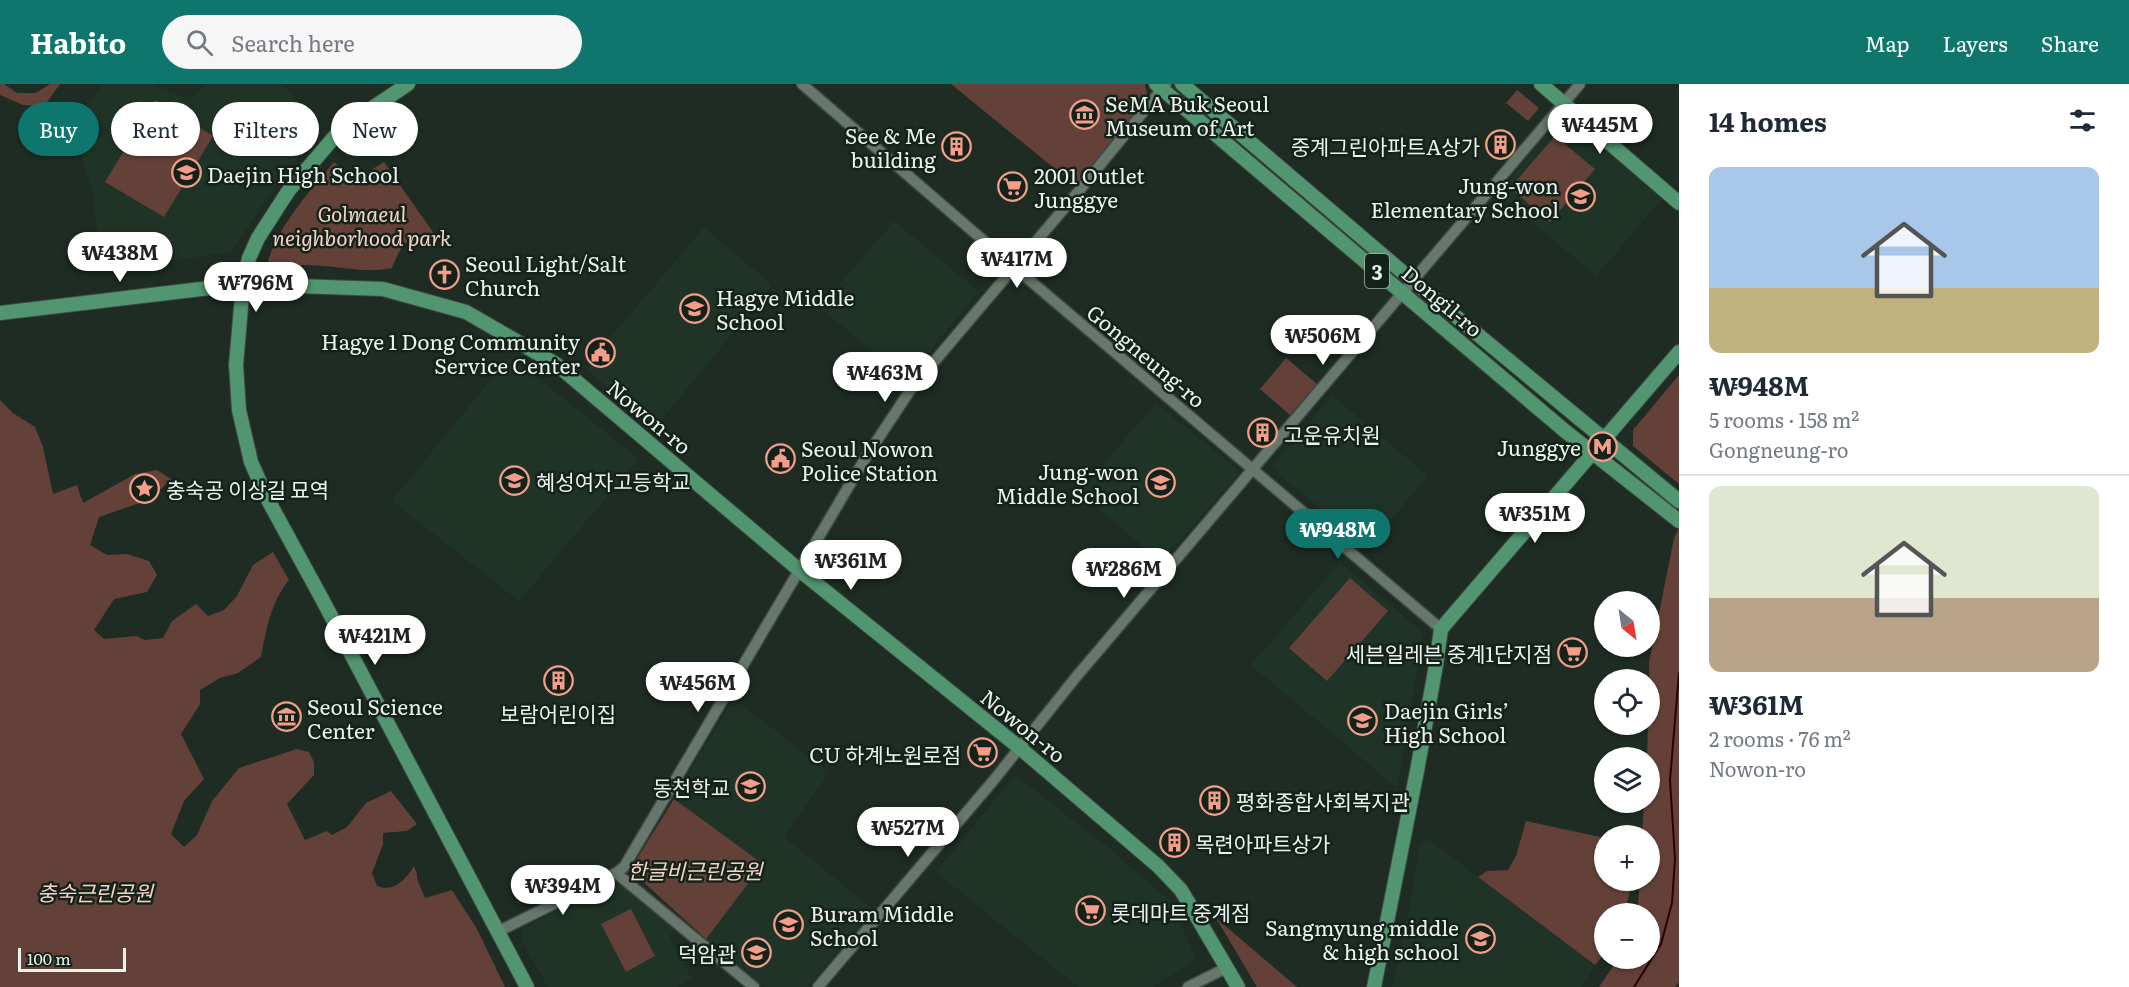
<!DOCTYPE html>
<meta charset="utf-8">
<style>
body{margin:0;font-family:Literata,"Noto Sans KR",serif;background:#f6f6f7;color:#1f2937;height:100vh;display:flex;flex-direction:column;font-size:22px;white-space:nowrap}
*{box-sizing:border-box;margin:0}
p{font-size:20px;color:#747a83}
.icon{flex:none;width:33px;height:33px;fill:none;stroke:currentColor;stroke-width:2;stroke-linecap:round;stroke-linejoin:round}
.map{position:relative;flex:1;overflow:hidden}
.panel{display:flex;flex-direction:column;background:#fff;width:450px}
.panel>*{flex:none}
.hud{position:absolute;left:18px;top:18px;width:570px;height:54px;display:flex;gap:12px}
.needle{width:39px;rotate:150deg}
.tools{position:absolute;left:1594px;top:507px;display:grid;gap:12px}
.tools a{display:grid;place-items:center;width:66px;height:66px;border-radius:50%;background:#fff;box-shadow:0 2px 4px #0004;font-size:30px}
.scale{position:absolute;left:18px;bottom:15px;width:108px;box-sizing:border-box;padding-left:6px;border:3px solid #e9f2ec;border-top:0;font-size:16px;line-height:21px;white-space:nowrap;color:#e9f2ec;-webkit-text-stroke:4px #15221a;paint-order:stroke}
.price{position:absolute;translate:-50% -51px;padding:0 14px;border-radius:21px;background:#fff;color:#222;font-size:20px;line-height:39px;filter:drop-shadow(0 2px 3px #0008)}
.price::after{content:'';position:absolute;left:50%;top:36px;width:18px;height:14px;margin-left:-9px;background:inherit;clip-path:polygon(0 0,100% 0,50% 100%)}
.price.active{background:#0f766e;color:#fff}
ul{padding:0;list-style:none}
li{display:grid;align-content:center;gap:12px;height:318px;padding:0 30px}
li+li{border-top:2px solid #e0e1e3}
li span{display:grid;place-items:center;height:186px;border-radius:12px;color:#555}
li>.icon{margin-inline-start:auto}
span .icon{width:108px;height:108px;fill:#fffc;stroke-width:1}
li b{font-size:26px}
h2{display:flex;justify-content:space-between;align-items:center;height:72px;padding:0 30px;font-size:26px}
.chip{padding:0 21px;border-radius:27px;background:#fff;box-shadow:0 2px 4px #0004;font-size:21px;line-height:54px}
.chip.active{background:#0f766e;color:#fff}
header{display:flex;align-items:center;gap:36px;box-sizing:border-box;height:84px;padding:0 30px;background:#0f766e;color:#fff}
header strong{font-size:28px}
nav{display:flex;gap:33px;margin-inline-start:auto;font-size:21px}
.search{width:420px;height:54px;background:#f6f6f7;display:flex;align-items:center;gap:15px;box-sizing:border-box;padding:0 21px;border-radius:33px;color:#747a83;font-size:22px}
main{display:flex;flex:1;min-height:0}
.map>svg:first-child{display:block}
.built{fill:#1f3427}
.green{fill:#644138}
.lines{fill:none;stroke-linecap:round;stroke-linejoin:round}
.stream{stroke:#2a0100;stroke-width:2}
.minor-casing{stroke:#3d4942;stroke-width:13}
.major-casing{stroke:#3d4942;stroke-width:16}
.minor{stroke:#67776c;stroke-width:10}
.major{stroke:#519670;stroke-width:14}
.labels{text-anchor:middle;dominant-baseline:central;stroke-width:5;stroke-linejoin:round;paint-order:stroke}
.shield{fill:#15221a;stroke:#a9b4ad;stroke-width:1.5}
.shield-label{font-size:20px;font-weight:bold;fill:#e9f2ec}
.poi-label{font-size:21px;fill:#e9f2ec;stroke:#15221a;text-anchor:start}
.park-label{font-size:21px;font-style:italic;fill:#f5d2c9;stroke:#15221a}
.street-label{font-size:21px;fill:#e9f2ec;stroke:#15221a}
</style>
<header>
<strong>Habito</strong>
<div class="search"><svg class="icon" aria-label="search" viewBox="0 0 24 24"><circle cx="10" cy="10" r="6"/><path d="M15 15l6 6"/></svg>Search here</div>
<nav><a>Map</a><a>Layers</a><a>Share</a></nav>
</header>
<main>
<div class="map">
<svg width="1679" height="903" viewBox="0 0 1679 903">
<rect width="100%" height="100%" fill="#1e2c23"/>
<g class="built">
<path d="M103,0H153L190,16L207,0H278L284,3L308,28L316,52L277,100L231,168L101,187L93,108L79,66L109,48L84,25Z"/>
<path d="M1563,31L1662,115L1596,192L1498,109Z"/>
<path d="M894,137L979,208L905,295L820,223Z"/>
<path d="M704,143L772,201L655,344L585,284Z"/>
<path d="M508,274L531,288L639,375L519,517L392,417Z"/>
<path d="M1332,311L1428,392L1367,463L1271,383Z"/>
<path d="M1156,319L1240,388L1161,478L1079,408Z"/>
<path d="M1340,478L1423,549L1397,704L1251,581Z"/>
<path d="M733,614L829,688L784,753L873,825L807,903H764L706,855L763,780L674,715Z"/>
<path d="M1015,691L1109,764L1170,817L1197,876L1153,903H1078L936,788Z"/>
<path d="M1429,756L1595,881L1581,903H1392L1409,826L1420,758Z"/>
<path d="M622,801L675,843L669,852L692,895L677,903H548L520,854L522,845L605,802Z"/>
</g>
<g class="green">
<path d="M0,0H4L17,9H36L50,0H60L44,22L23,21L0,11Z"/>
<path d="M951,0H1145L1148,14L1080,100L1071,98Z"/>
<path d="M1517,6L1539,24L1528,37L1506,19Z"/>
<path d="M155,16L213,52L164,133L105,98Z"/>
<path d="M1555,52L1595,85L1550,138L1510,104Z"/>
<path d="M334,78L355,96L384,78L435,151C409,151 401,160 392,184C369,189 348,184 325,182C306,181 286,180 267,180C279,140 308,110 334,78Z"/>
<path d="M1286,274L1317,300L1290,331L1260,305Z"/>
<path d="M1679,291V400L1633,362V346Z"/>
<path d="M0,316L13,329L35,343L43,363L53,410L77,401L83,419L135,390L157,386L171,395L151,415L99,433L90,461L107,471L127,470L149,477L157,491L147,508L114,515L94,546L104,555L136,552L145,556L163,554L172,537L196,520L208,532L224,526L237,512L253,481L273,468L289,496C271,517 266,547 261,573L238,589L220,594L200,606V620L181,650L204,695L184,717L171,750L184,763L197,751L212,717L239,684L297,665L309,668L314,678V691L287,720L305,756L327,747L332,751L347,743L366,719L391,707L417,740L407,747L383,749V760L372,789L377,802C394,809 406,795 414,782L417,790V795L425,814L452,806L477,845L505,903H0Z"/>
<path d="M1679,444V898L1675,903H1599L1618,875L1650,874V830L1637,829L1640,797L1650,796V752L1642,751L1644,719L1650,718V674L1647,673L1648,641L1650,640L1649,579L1674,454Z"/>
<path d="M1350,494L1388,527L1327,597L1289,564Z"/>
<path d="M674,715L763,780L706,855L630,786Z"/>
<path d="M1526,737L1605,754V796L1633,797L1624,829L1605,830V869L1595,881L1478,793L1487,787L1508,786L1516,772Z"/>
<path d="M631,825L655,872L626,888L601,840Z"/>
<path d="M1216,834L1297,903H1257Z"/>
</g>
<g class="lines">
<path class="stream" d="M1634,903L1661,860L1672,819L1675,775L1670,696L1679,589"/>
<defs>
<g id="minor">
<path d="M802,0L1020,188L1441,545"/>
<path d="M616,789L754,903"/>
<path d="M497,848L616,789L624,783L866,373L911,305L1078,108L1166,0"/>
<path d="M818,903L993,697L1076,593L1580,0"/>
<path d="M1188,903L1226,884"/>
</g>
<g id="major">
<path d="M408,0L350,39L336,51L289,106L258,154L249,174L243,200L236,281L239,326L251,378L268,416L321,513L527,903"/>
<path d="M1156,0L1565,347L1679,437"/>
<path d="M1182,0L1413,197L1679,417"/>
<path d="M1541,0L1679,119"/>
<path d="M0,229L243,200L383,205L466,228L556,280L798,485L1020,664L1158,782L1181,806L1238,903"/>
<path d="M1374,903L1417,687L1436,581L1441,545L1679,268"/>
</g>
</defs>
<use href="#minor" class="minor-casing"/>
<use href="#major" class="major-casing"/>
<use href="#minor" class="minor"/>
<use href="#major" class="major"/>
</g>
<defs>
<symbol id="museum-ring" viewBox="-11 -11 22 22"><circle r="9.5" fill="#15221a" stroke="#f49e89" stroke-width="1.5"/><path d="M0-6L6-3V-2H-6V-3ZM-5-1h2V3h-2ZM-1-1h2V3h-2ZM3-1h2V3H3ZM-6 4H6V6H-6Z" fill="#f49e89"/></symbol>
<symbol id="building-ring" viewBox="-11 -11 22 22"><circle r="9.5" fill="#15221a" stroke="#f49e89" stroke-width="1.5"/><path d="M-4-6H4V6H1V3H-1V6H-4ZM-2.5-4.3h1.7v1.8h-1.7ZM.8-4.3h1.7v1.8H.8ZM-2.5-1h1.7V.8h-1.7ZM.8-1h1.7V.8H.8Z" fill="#f49e89"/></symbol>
<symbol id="school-ring" viewBox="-11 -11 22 22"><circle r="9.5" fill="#15221a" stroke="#f49e89" stroke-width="1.5"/><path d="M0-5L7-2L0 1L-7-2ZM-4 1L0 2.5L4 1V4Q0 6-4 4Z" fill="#f49e89"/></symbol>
<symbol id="supermarket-ring" viewBox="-11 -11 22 22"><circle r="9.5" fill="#15221a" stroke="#f49e89" stroke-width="1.5"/><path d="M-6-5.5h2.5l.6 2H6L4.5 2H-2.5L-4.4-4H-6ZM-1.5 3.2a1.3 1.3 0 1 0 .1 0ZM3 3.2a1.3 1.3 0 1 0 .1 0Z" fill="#f49e89"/></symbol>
<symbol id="church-ring" viewBox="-11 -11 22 22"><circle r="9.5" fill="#15221a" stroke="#f49e89" stroke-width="1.5"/><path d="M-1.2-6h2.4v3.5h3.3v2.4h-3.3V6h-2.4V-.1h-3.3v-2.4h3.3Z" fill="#f49e89"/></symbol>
<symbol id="civic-ring" viewBox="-11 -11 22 22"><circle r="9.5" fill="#15221a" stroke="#f49e89" stroke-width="1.5"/><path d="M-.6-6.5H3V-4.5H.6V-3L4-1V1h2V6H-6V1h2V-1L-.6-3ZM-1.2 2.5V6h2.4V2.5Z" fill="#f49e89"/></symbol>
<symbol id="metro-ring" viewBox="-11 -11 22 22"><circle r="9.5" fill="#15221a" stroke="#f49e89" stroke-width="1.5"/><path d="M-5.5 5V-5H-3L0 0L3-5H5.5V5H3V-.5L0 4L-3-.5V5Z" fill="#f49e89"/></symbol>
<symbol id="sight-ring" viewBox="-11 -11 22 22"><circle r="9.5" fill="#15221a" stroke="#f49e89" stroke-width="1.5"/><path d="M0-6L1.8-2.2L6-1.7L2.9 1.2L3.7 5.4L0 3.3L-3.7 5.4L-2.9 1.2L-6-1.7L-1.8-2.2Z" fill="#f49e89"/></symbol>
</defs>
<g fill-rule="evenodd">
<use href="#museum-ring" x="1068" y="14" width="33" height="33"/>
<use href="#building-ring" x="1484" y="44" width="33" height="33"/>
<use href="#building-ring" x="940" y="46" width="33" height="33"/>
<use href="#school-ring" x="170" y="72" width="33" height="33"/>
<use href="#supermarket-ring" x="996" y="86" width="33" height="33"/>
<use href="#school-ring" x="1564" y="96" width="33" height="33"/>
<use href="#church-ring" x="428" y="174" width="33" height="33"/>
<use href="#school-ring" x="678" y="208" width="33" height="33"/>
<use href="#civic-ring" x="584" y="252" width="33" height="33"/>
<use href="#building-ring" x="1246" y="332" width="33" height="33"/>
<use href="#metro-ring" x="1586" y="346" width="33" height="33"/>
<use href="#civic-ring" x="764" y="358" width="33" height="33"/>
<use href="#school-ring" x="498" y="380" width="33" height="33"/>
<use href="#school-ring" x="1144" y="382" width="33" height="33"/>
<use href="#sight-ring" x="128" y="388" width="33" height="33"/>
<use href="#supermarket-ring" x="1556" y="552" width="33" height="33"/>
<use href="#building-ring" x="542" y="580" width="33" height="33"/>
<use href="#museum-ring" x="270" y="616" width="33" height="33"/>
<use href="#school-ring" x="1346" y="620" width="33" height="33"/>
<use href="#supermarket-ring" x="966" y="652" width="33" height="33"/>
<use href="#school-ring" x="734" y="686" width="33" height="33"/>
<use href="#building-ring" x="1198" y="700" width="33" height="33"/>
<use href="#building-ring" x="1158" y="742" width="33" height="33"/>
<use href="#supermarket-ring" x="1074" y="810" width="33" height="33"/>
<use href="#school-ring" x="772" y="824" width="33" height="33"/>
<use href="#school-ring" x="1464" y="838" width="33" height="33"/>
<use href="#school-ring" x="740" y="852" width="33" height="33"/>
</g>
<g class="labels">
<rect class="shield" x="1365" y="170" width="24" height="34" rx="4.5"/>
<g class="shield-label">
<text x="1377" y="187">3</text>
</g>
<g class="poi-label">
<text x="1105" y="18">SeMA Buk Seoul<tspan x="1105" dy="24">Museum of Art</tspan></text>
<text x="936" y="50" text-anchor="end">See &amp; Me<tspan x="936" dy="24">building</tspan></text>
<text x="1480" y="61" text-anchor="end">중계그린아파트A상가</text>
<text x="207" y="89">Daejin High School</text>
<text x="1034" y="90">2001 Outlet<tspan x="1034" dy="24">Junggye</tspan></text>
<text x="1559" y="100" text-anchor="end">Jung-won<tspan x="1559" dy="24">Elementary School</tspan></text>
<text x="465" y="178">Seoul Light/Salt<tspan x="465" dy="24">Church</tspan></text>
<text x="716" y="212">Hagye Middle<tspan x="716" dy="24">School</tspan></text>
<text x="580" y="256" text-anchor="end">Hagye 1 Dong Community<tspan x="580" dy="24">Service Center</tspan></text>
<text x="1284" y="349">고운유치원</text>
<text x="1581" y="362" text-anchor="end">Junggye</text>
<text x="801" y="363">Seoul Nowon<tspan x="801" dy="24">Police Station</tspan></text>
<text x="1139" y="386" text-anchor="end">Jung-won<tspan x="1139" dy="24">Middle School</tspan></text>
<text x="536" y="396">혜성여자고등학교</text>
<text x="166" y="404">충숙공 이상길 묘역</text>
<text x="1552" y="568" text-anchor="end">세븐일레븐 중계1단지점</text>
<text x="307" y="621">Seoul Science<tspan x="307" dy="24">Center</tspan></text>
<text x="1384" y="625">Daejin Girls’<tspan x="1384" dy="24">High School</tspan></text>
<text x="558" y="628" text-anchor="middle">보람어린이집</text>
<text x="961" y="669" text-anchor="end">CU 하계노원로점</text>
<text x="730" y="702" text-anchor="end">동천학교</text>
<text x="1236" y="716">평화종합사회복지관</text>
<text x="1195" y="758">목련아파트상가</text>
<text x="1111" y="827">롯데마트 중계점</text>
<text x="810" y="828">Buram Middle<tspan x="810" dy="24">School</tspan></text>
<text x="1459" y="842" text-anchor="end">Sangmyung middle<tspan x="1459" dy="24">&amp; high school</tspan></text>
<text x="736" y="868" text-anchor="end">덕암관</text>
</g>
<g class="park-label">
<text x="362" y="128">Golmaeul<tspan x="362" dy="24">neighborhood park</tspan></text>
<text x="695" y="785">한글비근린공원</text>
<text x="95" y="807">충숙근린공원</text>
</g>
<g class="street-label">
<text transform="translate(1443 216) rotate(40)">Dongil-ro</text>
<text transform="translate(1147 271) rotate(40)">Gongneung-ro</text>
<text transform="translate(650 332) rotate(40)">Nowon-ro</text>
<text transform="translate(1024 641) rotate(39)">Nowon-ro</text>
</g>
</g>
</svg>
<div class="tools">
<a><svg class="needle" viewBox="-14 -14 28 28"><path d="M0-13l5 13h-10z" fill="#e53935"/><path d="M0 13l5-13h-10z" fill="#747a83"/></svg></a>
<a><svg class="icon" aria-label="locate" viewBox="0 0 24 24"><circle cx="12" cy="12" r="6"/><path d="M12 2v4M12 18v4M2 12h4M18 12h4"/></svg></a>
<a><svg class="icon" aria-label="layers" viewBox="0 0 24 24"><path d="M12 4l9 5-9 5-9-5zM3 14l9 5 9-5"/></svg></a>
<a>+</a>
<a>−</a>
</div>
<div class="scale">100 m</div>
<b class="price" style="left:1600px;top:71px">₩445M</b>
<b class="price" style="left:120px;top:199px">₩438M</b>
<b class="price" style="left:1017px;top:205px">₩417M</b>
<b class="price" style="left:256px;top:229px">₩796M</b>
<b class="price" style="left:1323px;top:282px">₩506M</b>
<b class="price" style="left:885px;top:319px">₩463M</b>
<b class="price" style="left:1535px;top:460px">₩351M</b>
<b class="price active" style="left:1338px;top:476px">₩948M</b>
<b class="price" style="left:851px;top:507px">₩361M</b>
<b class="price" style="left:1124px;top:515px">₩286M</b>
<b class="price" style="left:375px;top:582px">₩421M</b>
<b class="price" style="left:698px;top:629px">₩456M</b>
<b class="price" style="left:908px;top:774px">₩527M</b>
<b class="price" style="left:563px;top:832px">₩394M</b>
<div class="hud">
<a class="chip active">Buy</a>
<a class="chip">Rent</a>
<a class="chip">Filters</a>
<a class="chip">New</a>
</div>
</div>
<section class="panel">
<h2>14 homes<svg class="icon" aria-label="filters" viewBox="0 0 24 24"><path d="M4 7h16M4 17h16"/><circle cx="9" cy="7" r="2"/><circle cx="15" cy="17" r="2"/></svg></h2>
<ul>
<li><span style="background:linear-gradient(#a9c7e8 65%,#c2b280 0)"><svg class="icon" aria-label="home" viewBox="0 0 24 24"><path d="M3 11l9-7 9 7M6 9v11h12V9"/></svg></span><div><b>₩948M</b><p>5 rooms · 158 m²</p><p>Gongneung-ro</p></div></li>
<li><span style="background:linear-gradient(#dfe7d0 60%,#b9a48a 0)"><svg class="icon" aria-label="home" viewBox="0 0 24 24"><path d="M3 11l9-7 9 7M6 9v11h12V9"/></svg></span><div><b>₩361M</b><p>2 rooms · 76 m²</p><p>Nowon-ro</p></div></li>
</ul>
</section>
</main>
